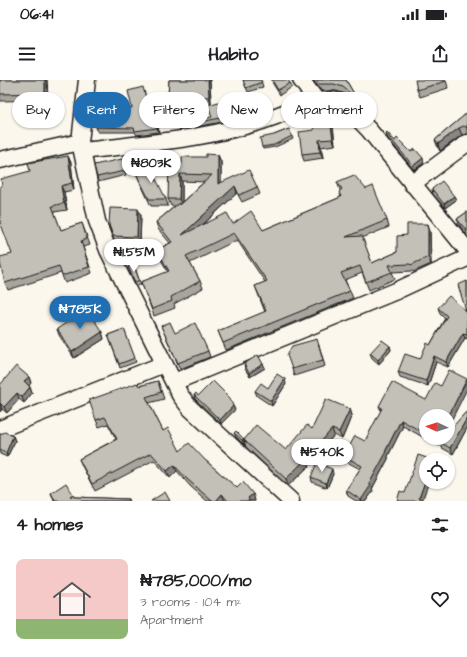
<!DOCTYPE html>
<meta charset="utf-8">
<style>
body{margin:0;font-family:"Architects Daughter",sans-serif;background:#f2f2f2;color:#202124;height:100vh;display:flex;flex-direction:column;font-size:15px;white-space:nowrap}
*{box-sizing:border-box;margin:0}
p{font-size:13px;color:#757577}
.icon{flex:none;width:22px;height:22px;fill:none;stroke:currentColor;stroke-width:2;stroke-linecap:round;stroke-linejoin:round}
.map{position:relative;height:421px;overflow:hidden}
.side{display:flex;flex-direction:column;background:#fff;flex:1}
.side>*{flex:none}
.hud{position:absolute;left:12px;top:12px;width:443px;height:36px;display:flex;gap:8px}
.needle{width:26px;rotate:274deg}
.fabs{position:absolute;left:419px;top:329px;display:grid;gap:8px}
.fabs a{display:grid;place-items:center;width:36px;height:36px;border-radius:50%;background:#fff;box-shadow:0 1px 3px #0004;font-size:20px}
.price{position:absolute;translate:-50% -34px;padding:0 9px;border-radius:14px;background:#fff;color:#222;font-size:13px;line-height:26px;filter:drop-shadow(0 1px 2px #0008)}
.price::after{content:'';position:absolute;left:50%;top:24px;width:12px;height:9px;margin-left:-6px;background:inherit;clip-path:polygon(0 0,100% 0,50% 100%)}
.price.selected{background:#1f6fb2;color:#fff}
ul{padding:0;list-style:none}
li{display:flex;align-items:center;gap:12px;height:100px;padding:0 16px}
li span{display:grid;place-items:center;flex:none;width:112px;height:80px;border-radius:8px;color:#555}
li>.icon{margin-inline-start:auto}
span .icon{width:48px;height:48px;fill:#fffc;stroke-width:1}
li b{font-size:17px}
h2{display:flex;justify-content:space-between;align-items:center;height:48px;padding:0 16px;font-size:17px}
.chip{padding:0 14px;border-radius:18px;background:#fff;box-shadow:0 1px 3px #0004;font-size:14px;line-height:36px}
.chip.selected{background:#1f6fb2;color:#fff}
.status{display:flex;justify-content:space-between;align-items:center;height:28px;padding:0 20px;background:#fff;direction:ltr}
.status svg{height:11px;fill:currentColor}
header{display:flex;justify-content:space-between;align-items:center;height:52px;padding:0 16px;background:#fff;font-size:18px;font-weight:700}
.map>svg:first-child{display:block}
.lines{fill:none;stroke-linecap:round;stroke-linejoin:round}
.minor-casing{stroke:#1c1c1c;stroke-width:19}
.minor{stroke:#fbf7ec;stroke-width:16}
.wall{fill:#a8a59e;stroke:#1c1c1c;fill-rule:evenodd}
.shaded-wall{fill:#888681;stroke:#1c1c1c}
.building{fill:#c3c0b8;stroke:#1c1c1c}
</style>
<div class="status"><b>06:41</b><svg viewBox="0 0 49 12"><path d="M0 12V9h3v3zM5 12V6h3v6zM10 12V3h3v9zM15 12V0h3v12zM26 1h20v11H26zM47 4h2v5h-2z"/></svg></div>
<header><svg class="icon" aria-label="menu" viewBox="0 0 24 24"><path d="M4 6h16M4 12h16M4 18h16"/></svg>Habito<svg class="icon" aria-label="share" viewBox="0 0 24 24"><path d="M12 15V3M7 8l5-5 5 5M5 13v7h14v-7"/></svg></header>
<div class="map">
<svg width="467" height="421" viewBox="0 0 467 421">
<rect width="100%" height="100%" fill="#fbf7ec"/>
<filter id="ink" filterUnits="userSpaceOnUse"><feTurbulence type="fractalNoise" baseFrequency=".025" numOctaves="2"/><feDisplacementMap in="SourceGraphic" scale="8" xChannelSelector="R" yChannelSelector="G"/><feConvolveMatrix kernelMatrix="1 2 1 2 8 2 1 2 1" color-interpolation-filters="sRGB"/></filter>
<g filter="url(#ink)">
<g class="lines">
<defs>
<g id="minor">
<path d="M87,0L80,62L97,141L108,170L154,263L180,315L190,328L291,421"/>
<path d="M301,0L317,21"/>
<path d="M83,71C147,63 215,59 276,36C294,29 325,14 343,23L369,50L467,170"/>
<path d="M0,80L80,62"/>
<path d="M412,104L467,63"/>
<path d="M174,302L396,211L467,178"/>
<path d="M0,349L164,284"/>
</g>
</defs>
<use href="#minor" class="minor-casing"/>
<use href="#minor" class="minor"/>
</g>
<g class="wall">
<path d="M0,0H47L48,20L0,21Z"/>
<path d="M169,0H210L211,23L170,21L168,16Z"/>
<path d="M243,0H261L263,7L248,12Z"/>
<path d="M272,0L290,3L292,7L280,15L273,4Z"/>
<path d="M313,0H346L357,19L360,27L346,14L336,11H322Z"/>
<path d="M446,0L448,8L420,17L417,10Z"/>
<path d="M144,11L148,25L155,29L159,52L137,55L135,52H98L96,47L132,28Z"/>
<path d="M225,20L230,35L233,34L234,38L227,41L196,47L194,43L212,37Z"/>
<path d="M467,33V54L462,55L440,71L438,68L435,60Z"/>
<path d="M330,40L333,46L335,65L321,67L323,78L304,81L302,74L314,50Z"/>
<path d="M289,49L293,59L275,67L263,69L262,67L274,55Z"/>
<path d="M386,53L395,61L424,83L414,90L387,57Z"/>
<path d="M218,75L221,82V103L257,107L260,114L242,122L237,113L204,144H233L263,150L341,117L340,110L337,102L387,140L389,147L362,158L372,183L397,172L407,155L430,151L431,184L413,192V191L392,192L395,199L369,210L362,193L345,200L350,211L353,218L226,270L218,251L265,232L255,206L265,202L237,160L190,183L200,201L203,208L174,224L175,228L154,236L141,202L168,192L160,178L157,170L170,163L158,149L156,142L175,126H171L168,119L182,83ZM182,101L204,102L182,122Z"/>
<path d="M68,76L71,83L74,110L64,112L67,130L54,132L61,150L82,143L90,165L83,167L92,193L65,203L61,193L8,210L5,203L12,174L2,106L30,91Z"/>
<path d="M122,79L126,95L98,102L97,97Z"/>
<path d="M136,93L166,119L168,126H151L139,100Z"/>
<path d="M432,109L454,116L456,120L445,128L433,114Z"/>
<path d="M467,132V155L460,146L457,139Z"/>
<path d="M141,135L140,163H115L109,145Z"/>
<path d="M134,185L141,205L136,206L128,187Z"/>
<path d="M467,201V259L465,258L448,287L436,282L428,306L400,297L398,292L420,279L430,265L445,238L440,233L438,228L466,231Z"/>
<path d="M161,246L208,271L210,277L180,289Z"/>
<path d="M57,249L102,252L104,259L74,278L59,255Z"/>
<path d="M124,249L136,282L120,288L108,255Z"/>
<path d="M319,265L325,286L294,296L292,289Z"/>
<path d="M390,266L391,270L379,284L372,278L370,273Z"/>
<path d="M244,284H263L265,288L250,297L245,289Z"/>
<path d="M29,297L31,303L29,305L32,313L24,323L19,319L7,333L2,329L0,332V305Z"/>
<path d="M158,301L164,319L149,323L163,351L180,371L205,380L237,408L253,414L255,421H207L190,406L177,391L170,398L154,380L95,411L82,386L79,379L116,359L108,344L99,347L96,340L139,306Z"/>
<path d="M286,304L272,326L257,316L255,311Z"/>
<path d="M194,315L198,316L233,326L235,330L221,344L195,319Z"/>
<path d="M379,326L426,336V358H443L467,331V348L453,374L442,368L440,363L439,366L403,346L388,376V379L372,409L373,411L366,421H356L348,416L346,410L360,389L347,382L344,376L365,361L381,331Z"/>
<path d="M350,329L352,335L342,359L334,355L309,386L288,406L246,367L245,364L244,365L236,357L234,353L244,359L286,370L312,349Z"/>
<path d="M0,354L13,356L15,361L7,377L0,374Z"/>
<path d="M333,394L327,408L312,402L311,397Z"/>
<path d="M51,413L73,414L74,417L128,419L129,421H54Z"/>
</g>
<g class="shaded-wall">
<path d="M45,0H47L48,20L45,13Z"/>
<path d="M208,0H210L211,23L209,17Z"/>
<path d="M153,24L155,29L159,52L157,48Z"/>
<path d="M330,40L333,46L335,65L333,59Z"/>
<path d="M459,48L462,55L440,71L438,64Z"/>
<path d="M319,60L321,67L323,78L320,72Z"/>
<path d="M218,75L221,82V111L218,104Z"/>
<path d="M68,76L71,83L74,110L72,103Z"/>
<path d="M423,78L424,83L414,90L413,86Z"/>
<path d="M180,94L182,101V126L179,119Z"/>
<path d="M61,106L64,112L67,130L64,123Z"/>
<path d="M235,106L237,113L184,162L182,155Z"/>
<path d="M454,116L456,120L445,128L444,124Z"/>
<path d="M138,129L141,135L140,163L137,157Z"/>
<path d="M428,144L430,151L431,184L428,177Z"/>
<path d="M102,252L104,259L74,278L72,272Z"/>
<path d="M463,253L465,258L448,287L446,282Z"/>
<path d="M390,266L391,270L379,284L378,280Z"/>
<path d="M434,276L436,282L428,306L426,301Z"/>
<path d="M263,284L265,288L250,297L249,293Z"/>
<path d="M29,297L31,303L27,308L24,301Z"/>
<path d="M285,299L286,304L272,326L271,321Z"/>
<path d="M467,299V309L448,347V337Z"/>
<path d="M30,307L32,313L24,323L22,317Z"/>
<path d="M17,313L19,319L7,333L4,327Z"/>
<path d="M0,323L2,329L0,332Z"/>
<path d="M233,326L235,330L221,344L220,340Z"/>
<path d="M350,329L352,335L342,359L339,352Z"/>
<path d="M467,338V348L453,374L450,368Z"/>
<path d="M401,340L403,346L388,376V379L372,409L373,411L366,421H361V420Z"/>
<path d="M332,349L334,355L309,386L288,406L286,399Z"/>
<path d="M13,356L15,361L7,377L6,373Z"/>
<path d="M438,358H443L440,362V363L439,366L437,360Z"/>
<path d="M244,359L245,362L244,360L245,364L244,365L242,360Z"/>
<path d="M174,385L177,391L170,398L167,391Z"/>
<path d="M332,389L333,394L327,408L326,403Z"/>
<path d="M426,399V402H429L422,421L419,418Z"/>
<path d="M222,414L225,421H216Z"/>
<path d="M253,414L255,421H249L248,418Z"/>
</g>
<g class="building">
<path d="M0,0H45V13L0,14Z"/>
<path d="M169,0H208L209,17L168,16Z"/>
<path d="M243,0H261L262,2L246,8Z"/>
<path d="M272,0H288L290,3L278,10Z"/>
<path d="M316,0H346L357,19L343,7L334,4H319Z"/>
<path d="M415,0H445L446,1L417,10Z"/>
<path d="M143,7L148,25L153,24L157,48L135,51L134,48L96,47V28H132L128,11Z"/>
<path d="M225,20L229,31L222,34L223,36L233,34L226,37L194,43V40L212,37L208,25Z"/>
<path d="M467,33V48L464,46L459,48L438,64L435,60Z"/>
<path d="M330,40L333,59L319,60L320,72L302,74L299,52L314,50L313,43Z"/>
<path d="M289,49L292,56L274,65L262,67L260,58L274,55Z"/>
<path d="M387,52L395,61L397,58L411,72L415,69L423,78L413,86L386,53Z"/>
<path d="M206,74L218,75V104L249,90L257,107L239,115L235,106L182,155L227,133L233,144L251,131L263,150L341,117L339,112L342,109L337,102L354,95L366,109L373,106L387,140L346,157L362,156L372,183L397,172V156L407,155V144H428V177L411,185L410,184L389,185L392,192L366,202L360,186L341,193L350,211L223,263L218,251L266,231L255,206L267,201L234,153L186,176L200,201L171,217L172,221L152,229L141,202L169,191L157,170L172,162L156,142L179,123V125L212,95L180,94L179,119H168L169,83H182V77H206Z"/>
<path d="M68,76L72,103L61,106L64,123L52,126L61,150L82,143L87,159L81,161L89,187L62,196L59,186L5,203L0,183V177L12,174L0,142V106H2L1,99L30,91L28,83Z"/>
<path d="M122,79L125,91L97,97L94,85Z"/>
<path d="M150,87L166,119H149L136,93Z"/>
<path d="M442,101L454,116L444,124L432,109Z"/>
<path d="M110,128L138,129L137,157L113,156L109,145Z"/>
<path d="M467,132V151L457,139Z"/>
<path d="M134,185L139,200L135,202L128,187Z"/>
<path d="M467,201V254L463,253L446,282L434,276L426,301L398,292L405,274L420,279L427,263L430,265L447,236L438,228L449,216L466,231L458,205Z"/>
<path d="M87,229L102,252L72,272L57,249Z"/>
<path d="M170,242L175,253L195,243L208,271L178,283L161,246Z"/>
<path d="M124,249L135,278L119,284L108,255Z"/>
<path d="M317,259L323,280L292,289L287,275L292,266Z"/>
<path d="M382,260L390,266L378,280L370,273Z"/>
<path d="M258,275L263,284L249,293L244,284Z"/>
<path d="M16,286L29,297L24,301L30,307L22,317L17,313L4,327L0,323V305Z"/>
<path d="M449,290L467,299L448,337V336H426V354L401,340L385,372L386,373L369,404L371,405L361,420L346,410L362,386L344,376L355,356L365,361L382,328L379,326L392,302L426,320L435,303L441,306Z"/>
<path d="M277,294L285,299L271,321L255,311L261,303L268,308Z"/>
<path d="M158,301L161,312L146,317L163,351L168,348L180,371L189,363L205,380L237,408L243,402L253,414L248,418L250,421H228L222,414L216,421H212L187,399L174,385L167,391L151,373L92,404L79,379L117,359L105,337L96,340L89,320L137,303L139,306Z"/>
<path d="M213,301L230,318L233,326L220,340L194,315L196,313L198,316Z"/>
<path d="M326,319L350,329L339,352L332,349L306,379L286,399L244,360L256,345L286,370L307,345L312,349Z"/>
<path d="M465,333L467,335V338L450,368L440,362L443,358H448V352Z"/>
<path d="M236,351L244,359L242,360L234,353Z"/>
<path d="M5,352L13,356L6,373L0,370V354Z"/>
<path d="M433,358H438L437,360Z"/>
<path d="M418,375L433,380H426V399L419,418L426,421H397L400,411L405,413Z"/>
<path d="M317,383L332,389L326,403L311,397Z"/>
<path d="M66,403L73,414L70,416L75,417L128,419V421H54L55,420L51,413Z"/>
<path d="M165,412L170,421H151Z"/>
</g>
</g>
</svg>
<div class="fabs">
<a><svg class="needle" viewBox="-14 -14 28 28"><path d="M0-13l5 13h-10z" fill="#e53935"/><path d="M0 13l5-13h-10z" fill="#757577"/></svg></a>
<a><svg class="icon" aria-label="locate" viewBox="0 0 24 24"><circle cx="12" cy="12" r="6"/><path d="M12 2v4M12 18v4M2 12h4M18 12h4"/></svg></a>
</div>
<b class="price" style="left:151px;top:104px">₦803K</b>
<b class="price" style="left:134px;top:193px">₦1.55M</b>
<b class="price selected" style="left:80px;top:250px">₦785K</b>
<b class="price" style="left:322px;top:393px">₦540K</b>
<div class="hud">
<a class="chip">Buy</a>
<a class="chip selected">Rent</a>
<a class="chip">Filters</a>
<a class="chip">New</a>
<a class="chip">Apartment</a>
</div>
</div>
<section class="side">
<h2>4 homes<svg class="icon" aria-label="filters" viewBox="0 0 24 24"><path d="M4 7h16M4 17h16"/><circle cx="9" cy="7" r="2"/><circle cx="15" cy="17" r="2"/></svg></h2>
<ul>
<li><span style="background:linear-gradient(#f6c9c9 75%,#8fb573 0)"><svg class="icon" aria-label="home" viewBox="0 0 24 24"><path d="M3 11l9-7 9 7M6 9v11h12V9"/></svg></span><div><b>₦785,000/mo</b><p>3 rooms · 104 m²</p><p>Apartment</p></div><svg class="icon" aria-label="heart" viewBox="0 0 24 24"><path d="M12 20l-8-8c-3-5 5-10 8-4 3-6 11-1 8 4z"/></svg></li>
</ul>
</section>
